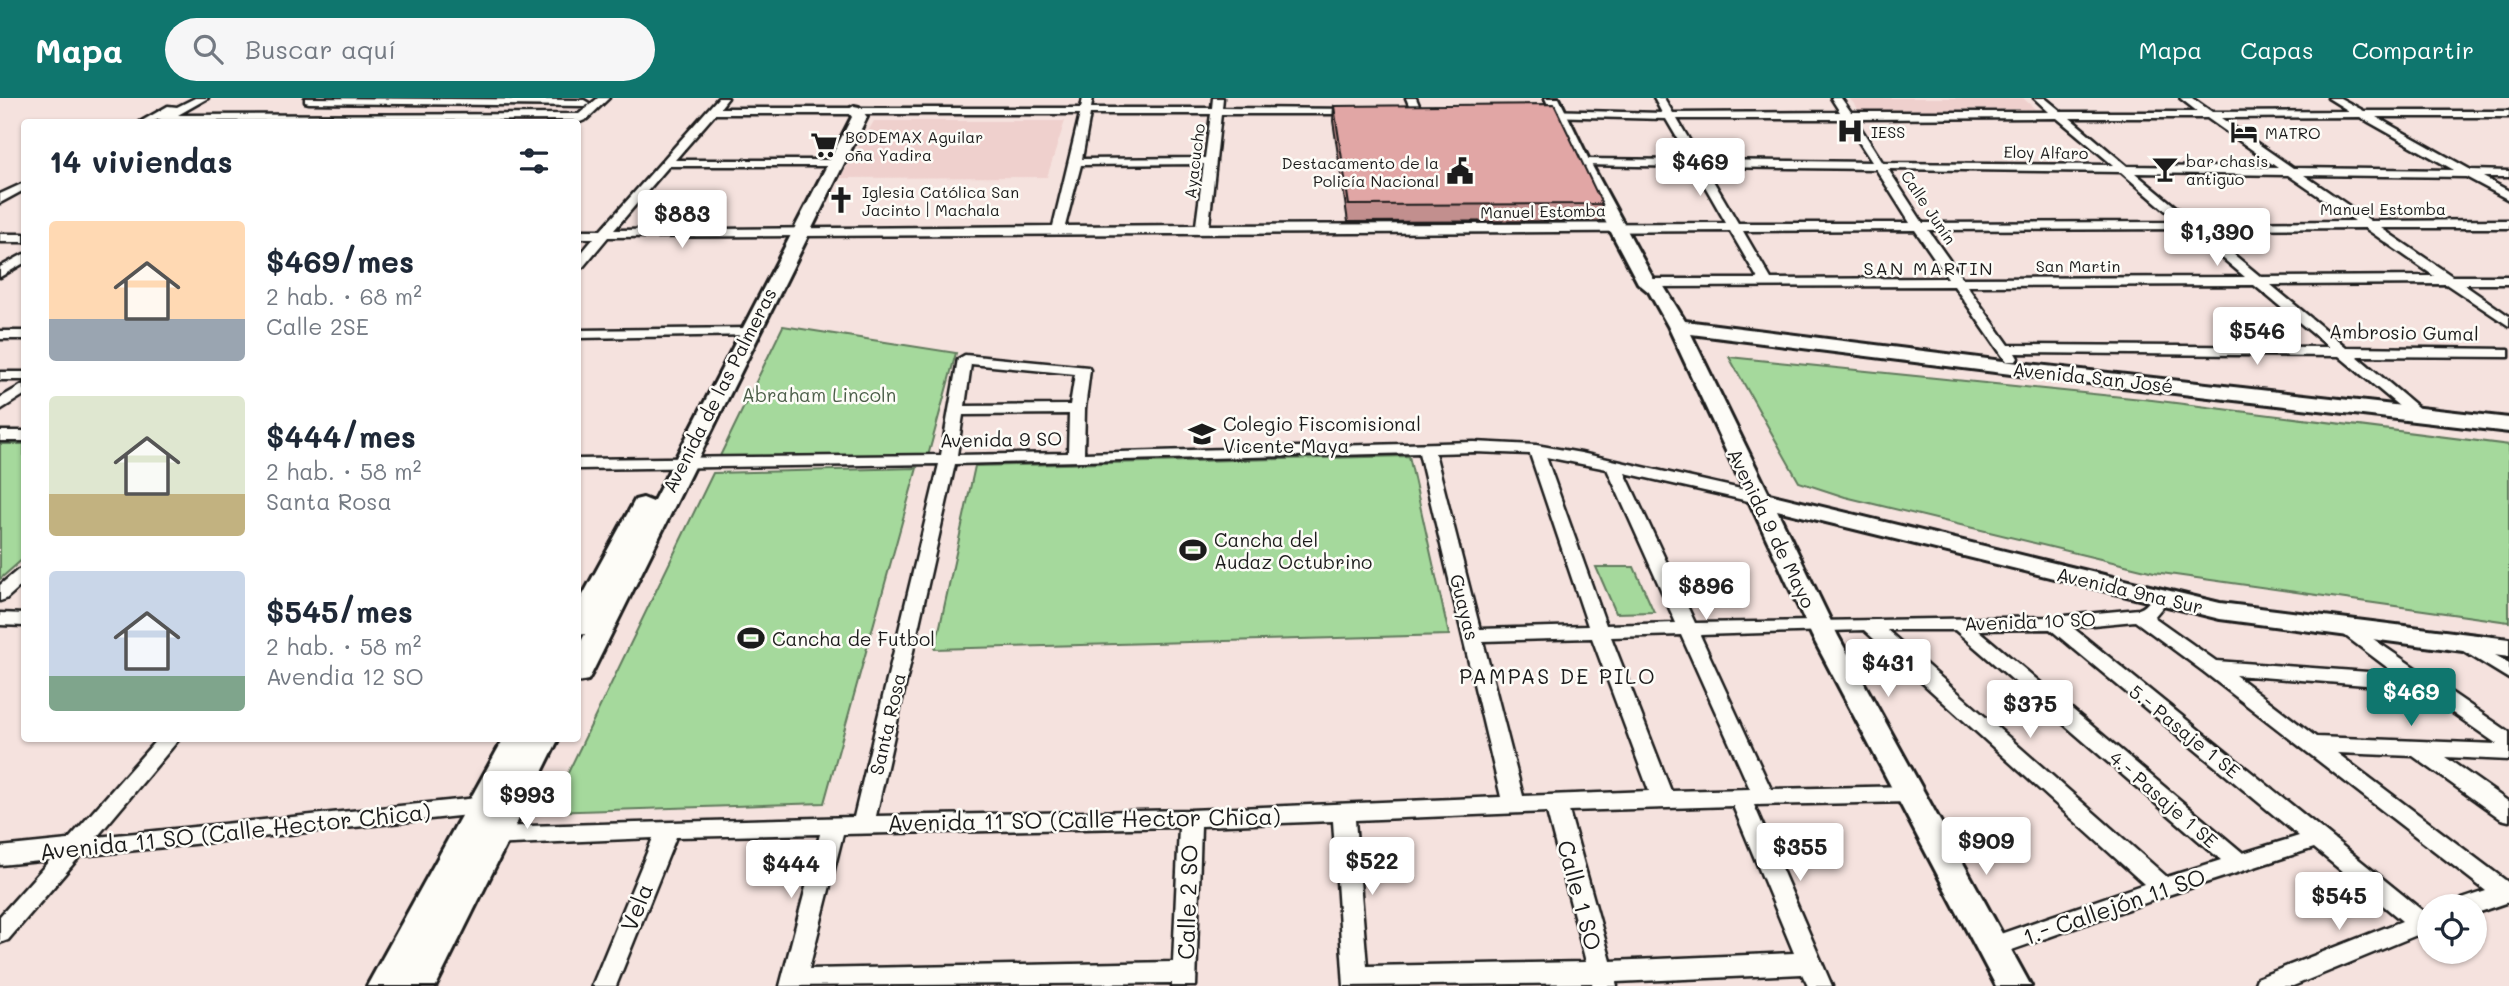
<!DOCTYPE html>
<html lang="es">
<meta charset="utf-8">
<style>
body{margin:0;font-family:Mali,sans-serif;background:#f6f6f7;color:#1f2937;height:100vh;display:flex;flex-direction:column;font-size:26px;white-space:nowrap}
*{box-sizing:border-box;margin:0}
p{font-size:23px;color:#747a83}
.icon{flex:none;width:38px;height:38px;fill:none;stroke:currentColor;stroke-width:2;stroke-linecap:round;stroke-linejoin:round}
.map{position:relative;flex:1;overflow:hidden}
.side{position:absolute;left:21px;top:21px;width:560px;height:623px;display:flex;flex-direction:column;background:#fff;border-radius:7px;box-shadow:0 2px 5px #0004}
.side>*{flex:none}
.tools{position:absolute;left:2417px;top:796px;display:grid;gap:14px}
.tools a{display:grid;place-items:center;width:70px;height:70px;border-radius:50%;background:#fff;box-shadow:0 2px 5px #0004;font-size:35px}
.price{position:absolute;translate:-50% -60px;padding:0 16px;border-radius:7px;background:#fff;color:#222;font-size:23px;line-height:46px;filter:drop-shadow(0 2px 4px #0008)}
.price::after{content:'';position:absolute;left:50%;top:42px;width:21px;height:16px;margin-left:-10px;background:inherit;clip-path:polygon(0 0,100% 0,50% 100%)}
.price.active{background:#0f766e;color:#fff}
ul{padding:0;list-style:none}
li{display:flex;align-items:center;gap:21px;height:175px;padding:0 28px}
li span{display:grid;place-items:center;flex:none;width:196px;height:140px;border-radius:7px;color:#555}
li>.icon{margin-inline-start:auto}
span .icon{width:84px;height:84px;fill:#fffc;stroke-width:1}
li b{font-size:30px}
h2{display:flex;justify-content:space-between;align-items:center;height:84px;padding:0 28px;font-size:30px}
header{display:flex;align-items:center;gap:42px;box-sizing:border-box;height:98px;padding:0 35px;background:#0f766e;color:#fff}
header strong{font-size:33px}
nav{display:flex;gap:38px;margin-inline-start:auto;font-size:24px}
.search{width:490px;height:63px;background:#f6f6f7;display:flex;align-items:center;gap:18px;box-sizing:border-box;padding:0 24px;border-radius:38px;color:#747a83;font-size:26px}
.map>svg:first-child{display:block}
.built{fill:#efd0cd}
.green{fill:#a5d99c;stroke:#607a5c;stroke-width:2}
.lines{fill:none;stroke-linecap:round;stroke-linejoin:round}
.street-casing{stroke:#1c1c1c;stroke-width:5}
.secondary-casing{stroke:#1c1c1c;stroke-width:6}
.street{fill:#fdfcf7;fill-rule:evenodd}
.secondary{fill:#fdfcf7;fill-rule:evenodd}
.wall{fill:#c28f8e;stroke:#1c1c1c;stroke-width:2}
.building{fill:#e1a6a5;stroke:#1c1c1c;stroke-width:2}
.labels{text-anchor:middle;dominant-baseline:central;stroke-width:5;stroke-linejoin:round;paint-order:stroke}
.far-poi-label{font-size:16px;fill:#1c1c1c;stroke:#fdfcf7;text-anchor:start}
.far-street-label{font-size:16px;fill:#1c1c1c;stroke:#fdfcf7}
.far-neighbourhood-label{font-size:18px;letter-spacing:2px;fill:#1c1c1c;stroke:#fdfcf7}
.street-label{font-size:19px;fill:#1c1c1c;stroke:#fdfcf7}
.park-label{font-size:19px;fill:#4c5e49;stroke:#fdfcf7}
.poi-label{font-size:19px;fill:#1c1c1c;stroke:#fdfcf7;text-anchor:start}
.neighbourhood-label{font-size:21px;letter-spacing:2px;fill:#1c1c1c;stroke:#fdfcf7}
.near-street-label{font-size:23px;fill:#1c1c1c;stroke:#fdfcf7}
</style>
<header>
<strong>Mapa</strong>
<div class="search"><svg class="icon" aria-label="search" viewBox="0 0 24 24"><circle cx="10" cy="10" r="6"/><path d="M15 15l6 6"/></svg>Buscar aquí</div>
<nav><a>Mapa</a><a>Capas</a><a>Compartir</a></nav>
</header>
<div class="map">
<svg width="2509" height="888" viewBox="0 0 2509 888">
<rect width="100%" height="100%" fill="#f5e2de"/>
<filter id="ink" filterUnits="userSpaceOnUse"><feTurbulence type="fractalNoise" baseFrequency=".0143" numOctaves="2"/><feDisplacementMap in="SourceGraphic" scale="14" xChannelSelector="R" yChannelSelector="G"/><feConvolveMatrix kernelMatrix="1 2 1 2 8 2 1 2 1" color-interpolation-filters="sRGB"/></filter>
<g filter="url(#ink)">
<g class="built">
<path d="M1849,0H2023L2035,11L1859,12Z"/>
<path d="M874,23H1065L1047,79L840,80Z"/>
</g>
<g class="green">
<path d="M783,228L956,255L928,358H720Z"/>
<path d="M1729,259L2152,302L2509,347V524L2154,474L1845,399L1799,384Z"/>
<path d="M0,346H24V460L0,481Z"/>
<path d="M1409,358L1449,537L935,551L975,368Z"/>
<path d="M917,370L824,705L549,714L713,375Z"/>
<path d="M1596,469H1634L1654,514L1616,515Z"/>
</g>
<g class="lines">
<defs>
<g id="street">
<path d="M195,0H208L178,17L579,16L598,0H609L587,21L578,25L573,22L164,23L159,21L152,24H140L168,8L177,9Z"/>
<path d="M305,0L584,2L589,5L584,8L309,5L305,4Z"/>
<path d="M718,0H728L720,10H1081L1083,0H1093L1091,10H1212L1213,0H1223L1222,10L1362,11V15L1358,16H1221L1209,127L1726,125L1694,69L1582,67L1576,64L1582,61L1690,62L1666,21L1544,18L1539,15L1544,12L1662,15L1654,0H1664L1673,15L1840,14L1831,0H1841L1851,14H2049L2034,0H2045L2062,14H2198L2180,0H2192L2212,14L2349,13L2328,0H2340L2364,13H2509V19H2376L2471,72L2509,73V79H2483L2509,93V102L2466,79L2304,77L2371,123L2509,122V130H2381L2452,178H2509V186H2463L2509,218V228L2446,186L2271,187L2346,249L2509,251V259L2357,258L2422,313L2425,316L2417,321L2412,319L2339,258L2015,255L2018,260L2016,263H2006L1954,188L1647,189L1640,185L1647,181H1758L1730,133L608,139L583,169L578,170V159L594,140H578V132H601ZM715,16H1080L1053,128L614,132L669,68H836L842,65L836,62H675ZM1090,16H1211L1205,60L1082,61ZM2360,19L2454,72L2293,70L2221,20ZM2057,20L2113,67L1883,65L1855,21ZM2070,20H2207L2278,70L2127,68ZM1677,21H1844L1872,64L1701,62ZM1204,66L1196,127L1065,128L1081,67ZM1705,69L1876,71L1910,125H1738ZM1888,71L2121,74L2179,124L1923,125ZM2135,75L2288,77L2355,123L2194,124ZM2365,130L2434,178L2261,179L2203,131ZM2188,131L2245,179L1962,180L1928,132ZM1915,132L1948,180L1771,181L1743,133ZM2254,187L2329,249L2009,247L1967,188Z"/>
<path d="M1406,0H1416L1424,19L1423,21H1415Z"/>
<path d="M24,85V92L0,105V96Z"/>
<rect x="0" y="136" width="24" height="8"/>
<path d="M24,156V165L0,179V169Z"/>
<path d="M751,230L756,231V237L578,240V232Z"/>
<rect x="0" y="233" width="24" height="8"/>
<path d="M965,257L1088,269L1090,272L1085,311L1084,355L1474,344L1536,347L1581,355L1763,396L1765,400L1763,404L1757,405L1625,375L1695,525L2054,519L2139,511C2149,508 2151,497 2161,494L2170,500L2154,519L2216,563L2396,576L2331,527L2333,523H2347L2509,634V662L2445,659L2509,704V723L2501,721L2413,658L2337,655L2509,785V804L2474,816V808H2458L2462,801L2486,793L2204,574L2135,523L2072,529L2424,814L2429,812V832L2293,888H2254L2257,880L2402,823L2314,750L2168,797L1992,859L1983,856L1980,849L1983,842L2144,786L1864,532L1700,537L1771,691L1912,688L1920,690L1923,696L1920,702L1912,704L1754,707L1832,888H1808L1802,876L1616,884L1617,888H1593L1592,885L1344,888L1333,723L1201,728L1196,888H1172V885L780,888L820,736L676,739L616,888H592L653,740L488,747L480,744L477,738L480,732L488,729L854,719L939,366L578,371V361L941,357L958,261ZM971,266L1075,276L1070,307L965,308ZM1069,316L1068,355L957,357L963,317ZM1474,354L1530,356L1588,528L1480,531L1435,355ZM1419,355L1501,699L1190,712L876,718L955,366ZM1546,359L1607,371L1676,525L1606,527ZM2050,531L2299,738L2243,755L1978,532ZM1887,532H1955L2221,762L2167,779ZM1681,537L1750,691L1671,693L1611,539ZM1592,540L1649,693L1523,698L1483,543ZM2235,577L2418,591L2497,646L2316,639ZM1733,708L1794,855L1611,863L1569,713ZM1547,714L1586,864L1367,868L1355,722ZM1179,729L1173,864L809,871L843,736Z"/>
<rect x="0" y="274" width="24" height="8"/>
<path d="M24,286V297L0,312V300Z"/>
<rect x="0" y="333" width="24" height="10"/>
<path d="M24,470V485L6,501L0,503V487L18,472Z"/>
<path d="M0,515L24,516V528L0,527Z"/>
<path d="M2462,538L2509,565V581L2455,548L2452,544L2455,540Z"/>
<path d="M158,640H180L97,739L487,699L495,701L498,707L495,713L487,715L80,758L8,842L0,845V818L50,762L0,767V749L68,742Z"/>
</g>
<g id="secondary">
<path d="M1545,0H1559L1590,64L1654,182L1663,187L1685,223L2019,265L2509,320V334L2019,277L1691,236L1769,396L2220,505L2509,541V559L2220,521L1777,412L1838,538L2031,888H1996L1812,538L1750,405L1745,400L1747,398L1668,228L1649,194L1638,185L1574,64Z"/>
<path d="M854,8L859,9L867,19L592,575L588,582L578,584V549L585,536L578,537V506L635,402L643,400L653,404L852,19L847,12Z"/>
<path d="M504,640H559L436,888H367Z"/>
</g>
</defs>
<use href="#street" class="street-casing"/>
<use href="#secondary" class="secondary-casing"/>
<use href="#street" class="street"/>
<use href="#secondary" class="secondary"/>
</g>
<path class="wall" d="M1334,8L1602,106L1600,123L1348,124L1333,23Z"/>
<path class="building" d="M1554,6L1602,106L1349,107L1334,8Z"/>
</g>
<defs>
<symbol id="hospital-bare" viewBox="-9 -9 18 18"><path d="M-5-5h3v3.5h4V-5h3V5h-3V1.5h-4V5h-3Z" fill="#1c1c1c" stroke="#fdfcf7" stroke-width="2.5" paint-order="stroke"/></symbol>
<symbol id="hotel-bare" viewBox="-9 -9 18 18"><path d="M-6-4.5h1.5V1H6V5H4.5V3h-9V5H-6ZM-4 0a1.8 1.8 0 1 1 3.6 0ZM.5 0V-2.5h3Q6-2.5 6 0Z" fill="#1c1c1c" stroke="#fdfcf7" stroke-width="2.5" paint-order="stroke"/></symbol>
<symbol id="supermarket-bare" viewBox="-9 -9 18 18"><path d="M-6-5.5h2.5l.6 2H6L4.5 2H-2.5L-4.4-4H-6ZM-1.5 3.2a1.3 1.3 0 1 0 .1 0ZM3 3.2a1.3 1.3 0 1 0 .1 0Z" fill="#1c1c1c" stroke="#fdfcf7" stroke-width="2.5" paint-order="stroke"/></symbol>
<symbol id="bar-bare" viewBox="-9 -9 18 18"><path d="M-6-5H6L.8 .8V4.5H3.5V6h-7V4.5H-.8V.8Z" fill="#1c1c1c" stroke="#fdfcf7" stroke-width="2.5" paint-order="stroke"/></symbol>
<symbol id="civic-bare" viewBox="-9 -9 18 18"><path d="M-.6-6.5H3V-4.5H.6V-3L4-1V1h2V6H-6V1h2V-1L-.6-3ZM-1.2 2.5V6h2.4V2.5Z" fill="#1c1c1c" stroke="#fdfcf7" stroke-width="2.5" paint-order="stroke"/></symbol>
<symbol id="church-bare" viewBox="-9 -9 18 18"><path d="M-1.2-6h2.4v3.5h3.3v2.4h-3.3V6h-2.4V-.1h-3.3v-2.4h3.3Z" fill="#1c1c1c" stroke="#fdfcf7" stroke-width="2.5" paint-order="stroke"/></symbol>
<symbol id="school-bare" viewBox="-9 -9 18 18"><path d="M0-5L7-2L0 1L-7-2ZM-4 1L0 2.5L4 1V4Q0 6-4 4Z" fill="#1c1c1c" stroke="#fdfcf7" stroke-width="2.5" paint-order="stroke"/></symbol>
<symbol id="stadium-bare" viewBox="-9 -9 18 18"><path d="M0-5a6.5 5 0 1 0 0 10a6.5 5 0 1 0 0-10ZM-3.5-1.8h7v3.6h-7Z" fill="#1c1c1c" stroke="#fdfcf7" stroke-width="2.5" paint-order="stroke"/></symbol>
</defs>
<g fill-rule="evenodd">
<use href="#hospital-bare" x="1831" y="14" width="38" height="38"/>
<use href="#hotel-bare" x="2225" y="15" width="38" height="38"/>
<use href="#supermarket-bare" x="805" y="28" width="38" height="38"/>
<use href="#bar-bare" x="2146" y="52" width="38" height="38"/>
<use href="#civic-bare" x="1441" y="54" width="38" height="38"/>
<use href="#church-bare" x="822" y="83" width="38" height="38"/>
<use href="#school-bare" x="1183" y="317" width="38" height="38"/>
<use href="#stadium-bare" x="1174" y="433" width="38" height="38"/>
<use href="#stadium-bare" x="732" y="521" width="38" height="38"/>
</g>
<g class="labels">
<g class="far-poi-label">
<text x="1871" y="33">IESS</text>
<text x="2265" y="34">MATRO</text>
<text x="845" y="38">BODEMAX Aguilar<tspan x="845" dy="18">oña Yadira</tspan></text>
<text x="2186" y="62">bar chasis<tspan x="2186" dy="18">antiguo</tspan></text>
<text x="1439" y="64" text-anchor="end">Destacamento de la<tspan x="1439" dy="18">Policía Nacional</tspan></text>
<text x="862" y="93">Iglesia Católica San<tspan x="862" dy="18">Jacinto | Machala</tspan></text>
</g>
<g class="far-street-label">
<text transform="translate(2046 54) rotate(1)">Eloy Alfaro</text>
<text transform="translate(1194 63) rotate(-83)">Ayacucho</text>
<text transform="translate(1929 109) rotate(56)">Calle Junín</text>
<text x="2383" y="110">Manuel Estomba</text>
<text transform="translate(1543 113) rotate(-1)">Manuel Estomba</text>
<text x="2078" y="167">San Martin</text>
</g>
<g class="far-neighbourhood-label">
<text x="1929" y="170">SAN MARTIN</text>
</g>
<g class="street-label">
<text transform="translate(2404 234) rotate(1)">Ambrosio Gumal</text>
<text transform="translate(2093 279) rotate(6)">Avenida San José</text>
<text transform="translate(719 292) rotate(-63)">Avenida de las Palmeras</text>
<text transform="translate(1001 341) rotate(-1)">Avenida 9 SO</text>
<text transform="translate(1772 430) rotate(64)">Avenida 9 de Mayo</text>
<text transform="translate(2130 492) rotate(13)">Avenida 9na Sur</text>
<text transform="translate(1465 509) rotate(76)">Guayas</text>
<text transform="translate(2030 523) rotate(-2)">Avenida 10 SO</text>
<text transform="translate(887 626) rotate(-77)">Santa Rosa</text>
<text transform="translate(2185 633) rotate(39)">5.- Pasaje 1 SE</text>
<text transform="translate(2164 701) rotate(41)">4.- Pasaje 1 SE</text>
</g>
<g class="park-label">
<text x="819" y="296">Abraham Lincoln</text>
</g>
<g class="poi-label">
<text x="1223" y="325">Colegio Fiscomisional<tspan x="1223" dy="22">Vicente Maya</tspan></text>
<text x="1214" y="441">Cancha del<tspan x="1214" dy="22">Audaz Octubrino</tspan></text>
<text x="772" y="540">Cancha de Futbol</text>
</g>
<g class="neighbourhood-label">
<text x="1558" y="577">PAMPAS DE PILO</text>
</g>
<g class="near-street-label">
<text transform="translate(1084 721) rotate(-1)">Avenida 11 SO (Calle Hector Chica)</text>
<text transform="translate(235 733) rotate(-6)">Avenida 11 SO (Calle Hector Chica)</text>
<text transform="translate(1580 797) rotate(75)">Calle 1 SO</text>
<text transform="translate(1187 804) rotate(-88)">Calle 2 SO</text>
<text transform="translate(2114 808) rotate(-19)">1.- Callejón 11 SO</text>
<text transform="translate(636 809) rotate(-68)">Vela</text>
</g>
</g>
</svg>
<div class="tools">
<a><svg class="icon" aria-label="locate" viewBox="0 0 24 24"><circle cx="12" cy="12" r="6"/><path d="M12 2v4M12 18v4M2 12h4M18 12h4"/></svg></a>
</div>
<b class="price" style="left:1700px;top:100px">$469</b>
<b class="price" style="left:682px;top:152px">$883</b>
<b class="price" style="left:2217px;top:170px">$1,390</b>
<b class="price" style="left:2257px;top:269px">$546</b>
<b class="price" style="left:1706px;top:524px">$896</b>
<b class="price" style="left:1888px;top:601px">$431</b>
<b class="price active" style="left:2411px;top:630px">$469</b>
<b class="price" style="left:2030px;top:642px">$375</b>
<b class="price" style="left:527px;top:733px">$993</b>
<b class="price" style="left:1986px;top:779px">$909</b>
<b class="price" style="left:1800px;top:785px">$355</b>
<b class="price" style="left:1372px;top:799px">$522</b>
<b class="price" style="left:791px;top:802px">$444</b>
<b class="price" style="left:2339px;top:834px">$545</b>
<section class="side">
<h2>14 viviendas<svg class="icon" aria-label="filters" viewBox="0 0 24 24"><path d="M4 7h16M4 17h16"/><circle cx="9" cy="7" r="2"/><circle cx="15" cy="17" r="2"/></svg></h2>
<ul>
<li><span style="background:linear-gradient(#ffd9b3 70%,#9aa5b1 0)"><svg class="icon" aria-label="home" viewBox="0 0 24 24"><path d="M3 11l9-7 9 7M6 9v11h12V9"/></svg></span><div><b>$469/mes</b><p>2 hab. · 68 m²</p><p>Calle 2SE</p></div></li>
<li><span style="background:linear-gradient(#dfe7d0 70%,#c2b280 0)"><svg class="icon" aria-label="home" viewBox="0 0 24 24"><path d="M3 11l9-7 9 7M6 9v11h12V9"/></svg></span><div><b>$444/mes</b><p>2 hab. · 58 m²</p><p>Santa Rosa</p></div></li>
<li><span style="background:linear-gradient(#c9d6e8 75%,#7fa58c 0)"><svg class="icon" aria-label="home" viewBox="0 0 24 24"><path d="M3 11l9-7 9 7M6 9v11h12V9"/></svg></span><div><b>$545/mes</b><p>2 hab. · 58 m²</p><p>Avendia 12 SO</p></div></li>
</ul>
</section>
</div>
